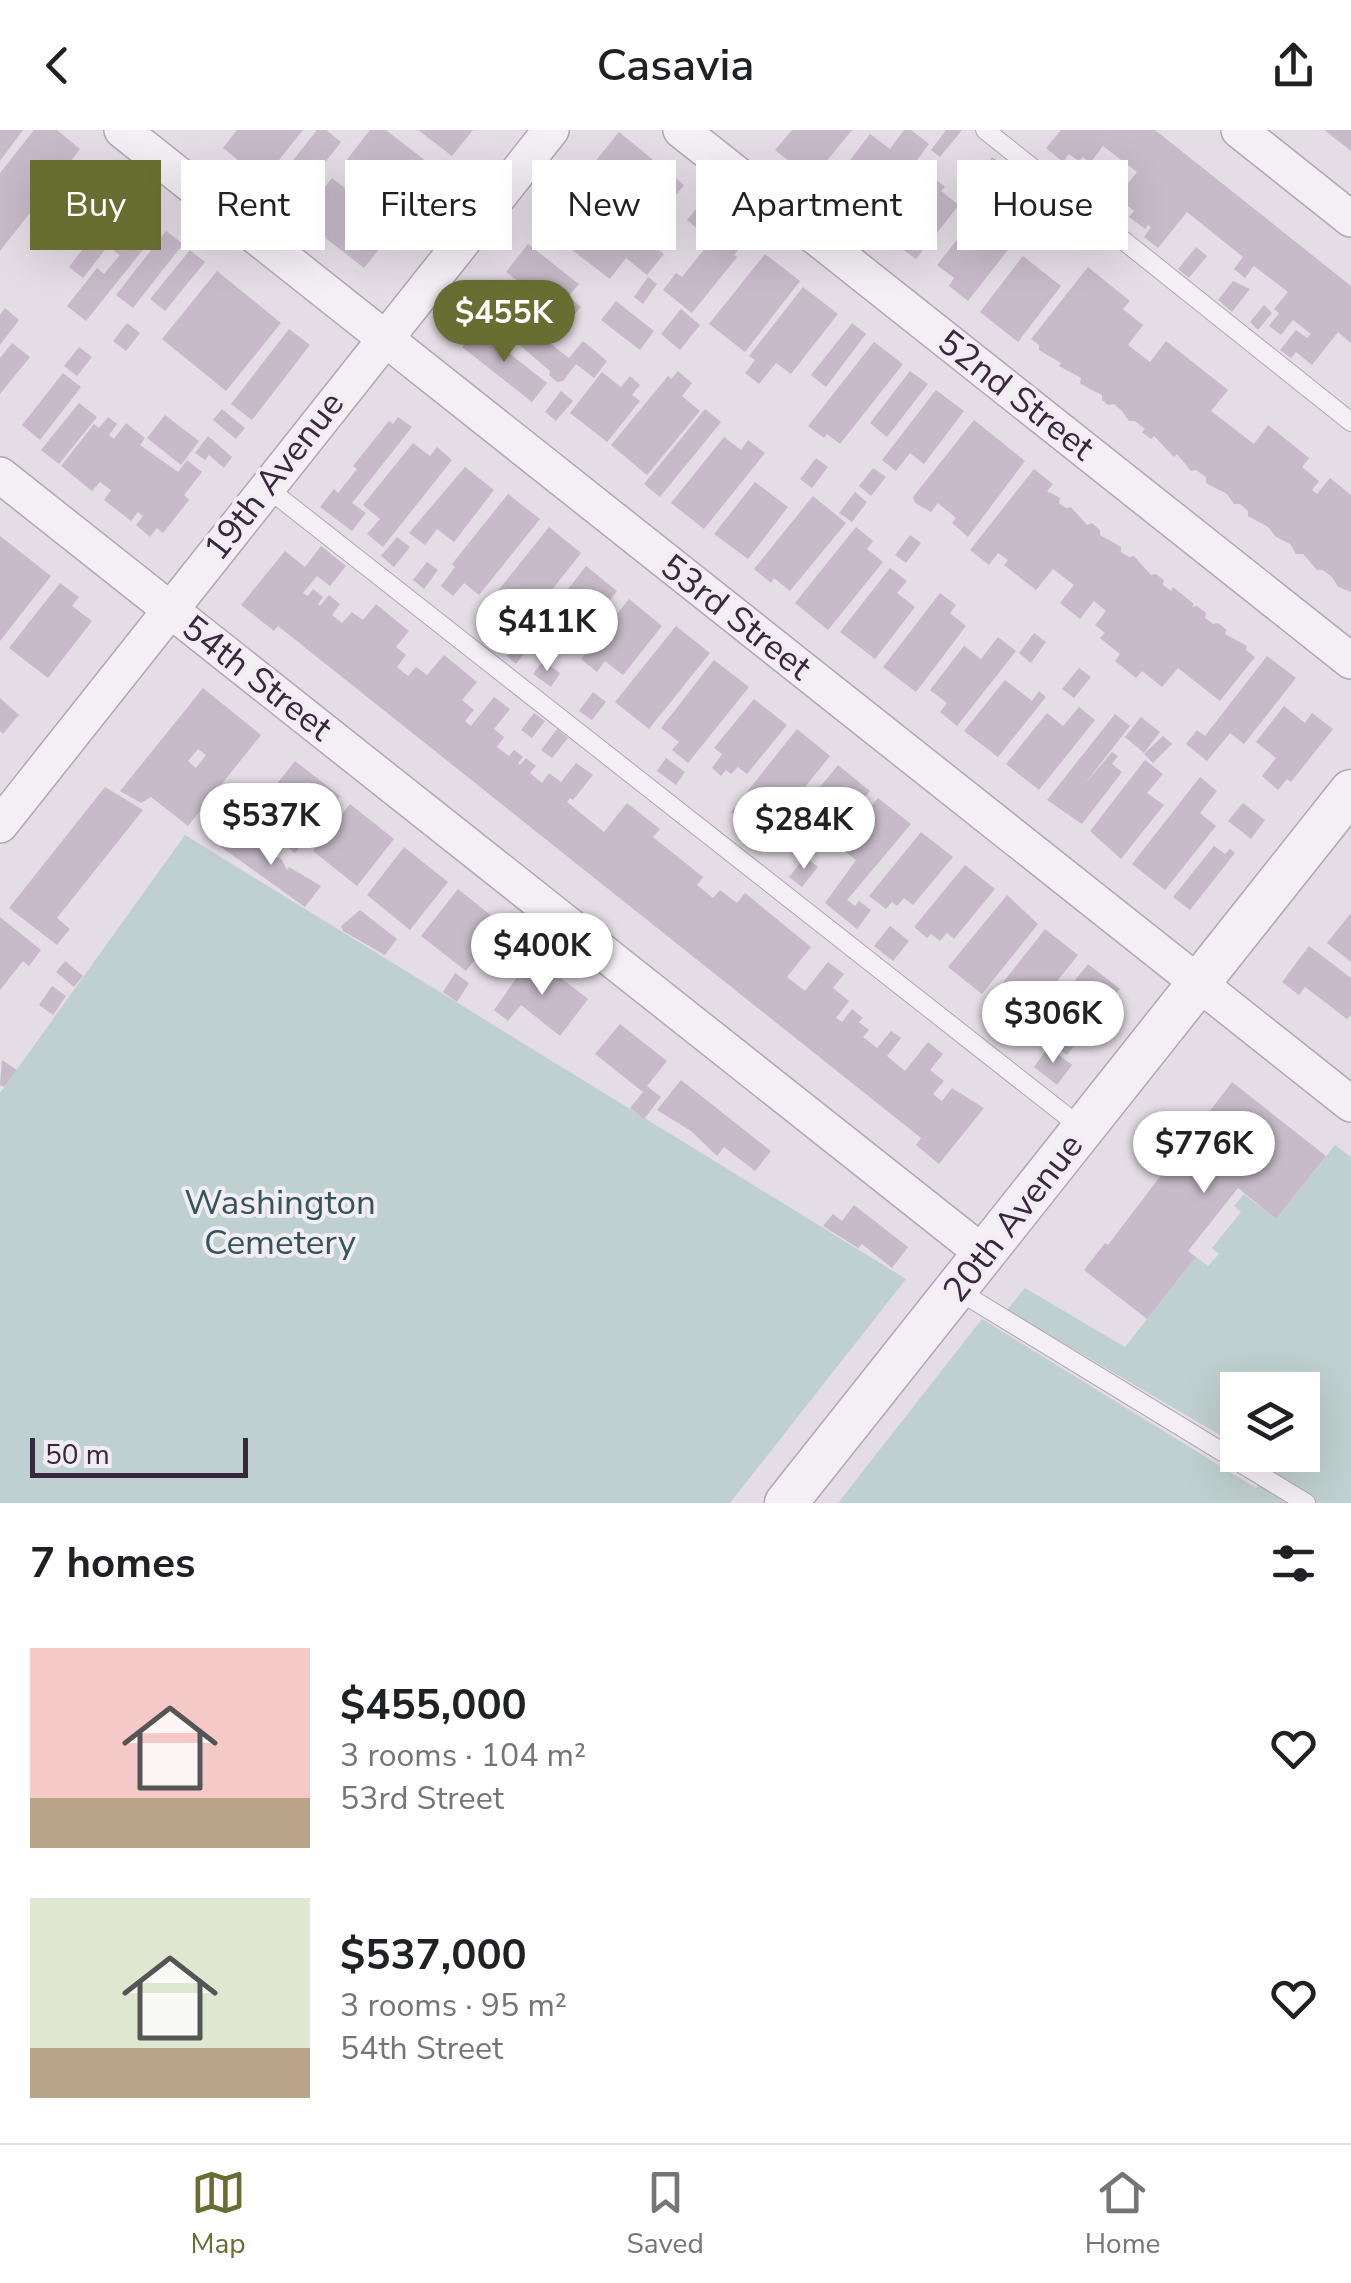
<!DOCTYPE html>
<meta charset="utf-8">
<style>
body{margin:0;font-family:"Nunito Sans",sans-serif;background:#f6f6f6;color:#202124;height:100vh;display:flex;flex-direction:column;font-size:38px;white-space:nowrap}
*{box-sizing:border-box;margin:0}
p{font-size:32px;color:#757577}
.icon{flex:none;width:55px;height:55px;fill:none;stroke:currentColor;stroke-width:2;stroke-linecap:round;stroke-linejoin:round}
.map{position:relative;height:1373px;overflow:hidden}
.details{display:flex;flex-direction:column;background:#fff;flex:1}
.details>*{flex:none}
.top-card{position:absolute;left:30px;top:30px;width:1292px;height:90px;display:flex;gap:20px}
.fabs{position:absolute;left:1220px;top:1242px;display:grid;gap:20px}
.fabs a{display:grid;place-items:center;width:100px;height:100px;border-radius:0px;background:#fff;box-shadow:0 10px 40px #0002;font-size:50px}
.scale{position:absolute;left:30px;bottom:25px;width:218px;box-sizing:border-box;padding-left:10px;border:5px solid #39273c;border-top:0;font-size:28px;line-height:35px;white-space:nowrap;color:#39273c;-webkit-text-stroke:8px #f2ecf4;paint-order:stroke}
.price{position:absolute;translate:-50% -85px;padding:0 22px;border-radius:35px;background:#fff;color:#222;font-size:32px;line-height:65px;filter:drop-shadow(0 2px 5px #0008)}
.price::after{content:'';position:absolute;left:50%;top:60px;width:30px;height:22px;margin-left:-15px;background:inherit;clip-path:polygon(0 0,100% 0,50% 100%)}
.price.on{background:#686d32;color:#fff}
ul{padding:0;list-style:none}
li{display:flex;align-items:center;gap:30px;height:250px;padding:0 30px}
li span{display:grid;place-items:center;flex:none;width:280px;height:200px;border-radius:0px;color:#555}
li>.icon{margin-inline-start:auto}
span .icon{width:120px;height:120px;fill:#fffc;stroke-width:1}
li b{font-size:42px}
h2{display:flex;justify-content:space-between;align-items:center;height:120px;padding:0 30px;font-size:42px}
.pill{padding:0 35px;border-radius:0px;background:#fff;box-shadow:0 10px 40px #0002;font-size:35px;line-height:90px}
.pill.on{background:#686d32;color:#fff}
header{display:flex;justify-content:space-between;align-items:center;height:130px;padding:0 30px;background:#fff;font-size:45px;font-weight:600}
.tab-bar{display:flex;justify-content:space-around;align-items:center;height:140px;border-top:2px solid #e0e0e0;background:#fff;font-size:28px;color:#757577}
.tab-bar a{display:grid;justify-items:center;gap:5px}
.tab-bar .on{color:#686d32}
.map>svg:first-child{display:block}
.green{fill:#bed0cf}
.building{fill:#c7bac9;fill-rule:evenodd}
.lines{fill:none;stroke-linecap:round;stroke-linejoin:round}
.service-casing{stroke:#b1a6b3;stroke-width:20}
.minor-casing{stroke:#b1a6b3;stroke-width:38}
.tertiary-casing{stroke:#b1a6b3;stroke-width:45}
.service{stroke:#f4eff5;stroke-width:18}
.minor{stroke:#f4eff5;stroke-width:35}
.tertiary{stroke:#f4eff5;stroke-width:42}
.labels{text-anchor:middle;dominant-baseline:central;stroke-width:8;stroke-linejoin:round;paint-order:stroke}
.street-label{font-size:35px;fill:#39273c;stroke:#f2ecf4}
.park-label{font-size:35px;fill:#345658;stroke:#f2ecf4}
</style>
<header><svg class="icon" aria-label="back" viewBox="0 0 24 24"><path d="M15 5l-7 7 7 7"/></svg>Casavia<svg class="icon" aria-label="share" viewBox="0 0 24 24"><path d="M12 15V3M7 8l5-5 5 5M5 13v7h14v-7"/></svg></header>
<div class="map">
<svg width="1351" height="1373" viewBox="0 0 1351 1373">
<rect width="100%" height="100%" fill="#e5dde6"/>
<g class="green">
<path d="M185,705L906,1149L730,1373H0V963Z"/>
<path d="M1335,1015L1351,1027V1373H838L982,1189L1256,1358L1271,1335L1254,1325H1302V1260H1238L1237,1315L1007,1180L1025,1158L1125,1217L1196,1127L1208,1136L1219,1124L1212,1118L1241,1082L1234,1076L1244,1064L1276,1089Z"/>
</g>
<g class="building">
<path d="M0,0H23L0,31Z"/>
<path d="M34,0H57L80,19L0,121V43Z"/>
<path d="M237,0H303L263,50L223,18Z"/>
<path d="M317,0H326L341,12L312,49L291,33Z"/>
<path d="M370,0H386L440,42L408,82L345,32Z"/>
<path d="M418,0H473L452,26Z"/>
<path d="M792,0H852L812,49L775,20Z"/>
<path d="M904,0H911L929,14L909,41L905,38L864,91L826,62L870,4L890,19Z"/>
<path d="M946,0H962L940,27L931,20Z"/>
<path d="M1061,0H1155L1351,156V213L1338,202L1312,235L1296,222L1291,228L1280,220L1296,200L1307,208L1311,204L1293,190L1281,205L1269,196L1279,183L1274,179L1288,162L1254,136L1245,148L1234,139L1243,127L1187,82L1158,118L1144,107L1151,97L1148,95L1145,99L1129,87L1134,81L1117,67L1137,42L1103,16L1090,33L1083,27L1079,31L1069,24L1063,32L1046,18Z"/>
<path d="M1324,0H1351V21L1346,17Z"/>
<path d="M619,2L684,55L651,96L586,43Z"/>
<path d="M992,27L1004,35L984,61L974,53Z"/>
<path d="M80,32L96,44L66,82L50,69Z"/>
<path d="M1088,36L1115,56L1100,75L1074,54Z"/>
<path d="M926,41L945,57L941,61L959,75L916,129L878,102Z"/>
<path d="M284,42L302,57L286,77L268,63Z"/>
<path d="M103,46L120,59L72,120L55,107Z"/>
<path d="M332,48L396,98L364,138L300,88Z"/>
<path d="M1005,49L1022,63L992,101L1011,116L968,171L949,156L954,148L937,135Z"/>
<path d="M575,56L664,124L647,145L626,128L610,149L543,98Z"/>
<path d="M126,63L138,70L140,75L83,148L69,137Z"/>
<path d="M705,68L718,79L700,101L687,90Z"/>
<path d="M1044,68L1063,83L1042,109L1024,94Z"/>
<path d="M144,83L161,97L86,191L67,176L97,138L104,144L120,125L114,121Z"/>
<path d="M166,101L183,114L133,178L116,165Z"/>
<path d="M719,101L740,118L734,125L737,127L692,183L663,160L676,143L682,147Z"/>
<path d="M528,114L579,154L568,167L581,177L569,191L506,142Z"/>
<path d="M1196,117L1207,126L1189,148L1178,139Z"/>
<path d="M190,120L205,132L165,181L150,169Z"/>
<path d="M765,124L800,151L745,222L709,194Z"/>
<path d="M1023,126L1061,156L1018,212L980,182Z"/>
<path d="M1088,137L1130,171L1123,179L1143,195L1128,215L1150,232L1166,211L1228,260L1211,281L1254,314L1268,295L1309,328L1302,337L1319,351L1312,360L1317,364L1330,348L1351,365V462L1338,457L1332,447L1323,440H1317L1303,424H1296L1290,414L1276,407L1268,397L1248,386V381L1240,374H1234L1227,364L1206,353V347L1196,340L1191,341L1177,324L1174,327L1154,306L1151,309L1142,302L1145,299L1135,291H1129L1122,281L1114,274L1108,275L1102,270V265L1088,258L1080,253L1081,248L1059,236L1061,233L1039,220V215L1031,209Z"/>
<path d="M217,141L281,193L226,261L162,209Z"/>
<path d="M648,147L657,154L643,174L634,167Z"/>
<path d="M499,150L550,190L539,205L569,228L583,211L607,231L594,248L576,234L563,251L557,252L549,245L550,241L484,185L487,182L483,179L490,171L493,173L496,170L488,164Z"/>
<path d="M1233,151L1250,159L1232,182L1218,170Z"/>
<path d="M803,157L838,184L791,244L776,233L759,254L745,243L755,230L749,226Z"/>
<path d="M616,171L654,201L640,220L601,190Z"/>
<path d="M1264,175L1272,183L1258,200L1250,192Z"/>
<path d="M5,178L19,190L0,215V185Z"/>
<path d="M681,179L700,195L680,220L661,204Z"/>
<path d="M127,193L140,203L126,221L113,211Z"/>
<path d="M852,193L866,204L826,257L811,245Z"/>
<path d="M477,198L547,253L532,272L462,217Z"/>
<path d="M289,199L310,215L252,290L231,274Z"/>
<path d="M874,212L903,234L840,314L827,304L824,308L808,296Z"/>
<path d="M12,213L30,227L0,264V228Z"/>
<path d="M79,217L92,227L77,246L64,236Z"/>
<path d="M678,241L692,253L682,266L700,281L647,345L611,315L668,246L671,249Z"/>
<path d="M910,241L928,254L887,307L870,293Z"/>
<path d="M602,242L621,257L630,246L640,255L632,265L640,271L607,312L570,283Z"/>
<path d="M63,243L81,257L40,310L22,295Z"/>
<path d="M936,260L964,281L924,334L910,323L896,341L882,330Z"/>
<path d="M561,261L573,271L556,291L545,282Z"/>
<path d="M79,273L97,287L59,334L41,320Z"/>
<path d="M222,279L245,298L236,309L213,290Z"/>
<path d="M705,279L721,292L660,367L644,354Z"/>
<path d="M165,285L199,311L181,335L147,308Z"/>
<path d="M108,287L117,294L109,305L114,309L126,293L145,308L140,315L178,342L187,330L202,342L184,365L189,370L163,403L157,398L150,407L136,395L143,386L138,382L131,391L104,370L111,360L100,352L92,361L61,336L94,294L99,298Z"/>
<path d="M398,287L412,297L352,373L366,383L352,401L320,377L334,359L338,363L357,339L353,336L389,291L393,294Z"/>
<path d="M974,290L1025,331L968,407L952,393L956,388L938,373L931,382L915,373L913,367Z"/>
<path d="M208,306L232,327L224,338L209,325L205,330L195,323Z"/>
<path d="M724,307L741,320L748,310L765,323L704,399L671,373Z"/>
<path d="M413,313L430,326L437,317L452,330L383,417L367,404L380,389L363,375Z"/>
<path d="M816,328L828,337L812,358L800,349Z"/>
<path d="M465,337L494,360L454,412L437,399L425,415L409,403Z"/>
<path d="M873,338L886,347L871,366L859,356Z"/>
<path d="M1034,339L1053,354L1047,361L1060,368L1059,373L1066,378L1071,377L1087,395L1092,393L1100,400V405L1121,417V422L1129,427L1134,426L1151,445L1156,444L1164,450L1163,455L1171,461L1173,457L1194,474L1192,477L1197,476L1206,483L1205,488L1213,494L1218,493L1227,500L1225,504L1247,516L1246,520L1255,527L1220,571L1178,538L1162,557L1142,541L1136,548L1115,531L1120,524L1100,508L1105,503L1095,495L1106,481L1094,471L1080,489L1060,473L1074,455L1053,439L1036,460L1004,435L1008,430L998,423L989,435L970,420Z"/>
<path d="M755,352L788,377L748,429L714,404Z"/>
<path d="M855,362L867,372L852,392L839,383Z"/>
<path d="M508,364L540,389L479,465L464,453L453,466L441,456L455,437L452,434Z"/>
<path d="M813,366L846,393L790,461L774,448L771,453L754,439Z"/>
<path d="M549,397L581,423L522,498L489,472Z"/>
<path d="M856,397L873,411L867,419L883,432L828,500L795,473Z"/>
<path d="M910,405L921,413L906,433L895,425Z"/>
<path d="M0,406L51,446L0,511Z"/>
<path d="M397,407L410,417L394,437L381,426Z"/>
<path d="M321,416L346,436L330,456L317,446L303,463L308,466L313,459L323,467L318,474L320,476L329,465L340,474L332,485L342,493L352,482L363,490L376,474L409,501L396,517L406,525L397,537L403,542L408,546L416,537L427,545L444,525L477,552L462,570L474,580L465,591L471,596L494,567L510,579L494,599L504,607L497,617L509,626L514,620L523,627L518,633L520,635L526,628L536,636L530,643L542,653L549,643L561,652L576,633L593,645L573,670L570,668L567,672L604,702L627,673L660,699L653,707L703,747L697,755L713,768L720,760L737,773L745,763L811,817L787,847L805,861L828,832L844,844L833,858L849,871L836,888L842,892L852,879L863,888L859,892L869,900L863,907L877,918L891,901L901,908L887,926L905,941L928,912L943,924L930,940L944,951L933,964L942,971L952,958L984,978L939,1034L916,1015L921,1008L911,1000L278,496L274,501L241,475L285,421L305,437Z"/>
<path d="M427,432L438,440L424,459L413,450Z"/>
<path d="M586,436L617,461L578,510L571,505L564,513L556,507L552,511L537,499Z"/>
<path d="M890,438L907,451L897,463L915,477L875,529L840,502Z"/>
<path d="M60,453L79,467L72,476L92,491L48,548L9,518Z"/>
<path d="M940,463L956,475L950,483L966,496L916,562L883,537Z"/>
<path d="M629,469L662,496L623,545L605,531L597,542L581,529Z"/>
<path d="M676,496L710,523L649,599L615,572Z"/>
<path d="M1034,503L1046,512L1031,533L1019,523Z"/>
<path d="M522,507L531,515L516,534L507,526Z"/>
<path d="M998,507L1016,521L957,596L940,582L947,573L930,560L964,516L981,529Z"/>
<path d="M1267,526L1296,548L1244,614L1230,603L1207,631L1186,614L1197,600L1205,606Z"/>
<path d="M714,530L749,557L688,633L672,620L679,612L661,598Z"/>
<path d="M543,531L560,543L551,557L533,544Z"/>
<path d="M1079,538L1091,547L1074,568L1062,559Z"/>
<path d="M1005,550L1032,571L1039,561L1046,567L998,627L964,601Z"/>
<path d="M203,558L261,605L188,696L151,667L141,673L120,661ZM198,619L206,625L196,638L188,631Z"/>
<path d="M593,562L606,572L592,590L579,581Z"/>
<path d="M0,568L19,585L3,604L0,601Z"/>
<path d="M754,569L787,595L747,644L738,637L731,644L726,640L721,646L712,638L722,624L714,618Z"/>
<path d="M1284,576L1305,593L1312,583L1333,599L1291,652L1287,649L1278,660L1262,646L1276,628L1256,612Z"/>
<path d="M1079,577L1095,590L1039,660L1006,634L1047,583L1063,596Z"/>
<path d="M534,583L545,591L532,608L521,600Z"/>
<path d="M1115,584L1130,596L1083,656L1112,622L1118,626L1112,634L1122,642L1082,694L1047,670Z"/>
<path d="M1141,587L1160,602L1144,623L1125,607Z"/>
<path d="M557,599L568,608L552,628L541,620Z"/>
<path d="M797,599L830,626L788,678L780,672L774,679L765,673L748,695L731,682Z"/>
<path d="M1163,606L1172,614L1153,633L1144,624Z"/>
<path d="M666,628L685,642L676,655L657,641Z"/>
<path d="M1145,630L1163,644L1147,663L1164,675L1121,729L1090,701Z"/>
<path d="M295,631L340,666L295,723L258,694L261,690L253,684Z"/>
<path d="M838,635L870,661L830,711L820,704L814,711L800,699L806,691L798,684Z"/>
<path d="M1200,647L1217,661L1200,683L1216,696L1165,760L1132,734Z"/>
<path d="M105,657L143,680L57,788L70,799L57,815L9,778Z"/>
<path d="M878,668L911,694L847,770L855,776L859,771L871,780L857,799L825,773L856,730L839,717Z"/>
<path d="M1243,673L1265,690L1251,709L1228,691Z"/>
<path d="M350,674L394,709L357,756L313,721Z"/>
<path d="M235,698L282,730L287,740L289,737L321,756L305,777L221,717Z"/>
<path d="M921,702L953,727L913,775L904,768L897,776L892,772L886,779L869,766Z"/>
<path d="M1214,716L1225,724L1230,719L1235,723L1190,780L1173,767Z"/>
<path d="M404,717L448,752L410,800L367,765Z"/>
<path d="M805,727L818,737L802,757L789,747Z"/>
<path d="M965,735L995,759L954,809L947,803L940,811L931,804L927,808L914,797Z"/>
<path d="M458,759L503,795L466,841L421,806Z"/>
<path d="M1007,765L1038,794L982,864L948,837Z"/>
<path d="M360,780L397,809L385,825L343,801L341,796Z"/>
<path d="M1351,783V832L1327,813Z"/>
<path d="M0,787L41,820L29,836L23,831L0,860Z"/>
<path d="M890,796L909,811L893,831L874,816Z"/>
<path d="M1045,799L1078,825L1015,904L983,878Z"/>
<path d="M1309,816L1351,848V885L1347,889L1305,857L1299,865L1282,852Z"/>
<path d="M529,830L553,848L556,844L588,869L560,906L521,875L508,891L494,880Z"/>
<path d="M65,831L83,846L74,857L56,842Z"/>
<path d="M1088,834L1120,859L1067,925L1035,900Z"/>
<path d="M455,843L469,853L457,872L443,862Z"/>
<path d="M52,856L66,866L53,885L39,875Z"/>
<path d="M620,894L667,931L647,956L661,967L644,989L630,978L643,962L595,924Z"/>
<path d="M1048,917L1072,935L1057,955L1034,937Z"/>
<path d="M2,930L17,940L4,957L0,955Z"/>
<path d="M681,950L771,1021L755,1041L724,1017L717,1026L691,1001L657,980Z"/>
<path d="M1232,952L1326,1026L1276,1089L1238,1058L1188,1121L1196,1127L1147,1189L1084,1140L1105,1113L1108,1115Z"/>
<path d="M854,1075L908,1117L892,1138L862,1114L858,1118L823,1096L833,1084L842,1091Z"/>
</g>
<g class="lines">
<defs>
<g id="service">
<path d="M985,0L1351,292"/>
<path d="M266,357L1083,999"/>
<path d="M957,1160L1306,1373"/>
</g>
<g id="minor">
<path d="M122,0L1351,974"/>
<path d="M681,0L1351,531"/>
<path d="M1239,0L1351,89"/>
<path d="M0,345L984,1124"/>
<path d="M0,695L551,0"/>
</g>
<path id="tertiary" d="M786,1373L1351,661"/>
</defs>
<use href="#service" class="service-casing"/>
<use href="#minor" class="minor-casing"/>
<use href="#tertiary" class="tertiary-casing"/>
<use href="#service" class="service"/>
<use href="#minor" class="minor"/>
<use href="#tertiary" class="tertiary"/>
</g>
<g class="labels">
<g class="street-label">
<text transform="translate(1016 265) rotate(38)">52nd Street</text>
<text transform="translate(274 346) rotate(-52)">19th Avenue</text>
<text transform="translate(736 487) rotate(38)">53rd Street</text>
<text transform="translate(257 548) rotate(38)">54th Street</text>
<text transform="translate(1013 1088) rotate(-52)">20th Avenue</text>
</g>
<g class="park-label">
<text x="280" y="1072">Washington<tspan x="280" dy="40">Cemetery</tspan></text>
</g>
</g>
</svg>
<div class="fabs">
<a><svg class="icon" aria-label="layers" viewBox="0 0 24 24"><path d="M12 4l9 5-9 5-9-5zM3 14l9 5 9-5"/></svg></a>
</div>
<div class="scale">50 m</div>
<b class="price on" style="left:504px;top:235px">$455K</b>
<b class="price" style="left:547px;top:544px">$411K</b>
<b class="price" style="left:271px;top:738px">$537K</b>
<b class="price" style="left:804px;top:742px">$284K</b>
<b class="price" style="left:542px;top:868px">$400K</b>
<b class="price" style="left:1053px;top:936px">$306K</b>
<b class="price" style="left:1204px;top:1066px">$776K</b>
<div class="top-card">
<a class="pill on">Buy</a>
<a class="pill">Rent</a>
<a class="pill">Filters</a>
<a class="pill">New</a>
<a class="pill">Apartment</a>
<a class="pill">House</a>
</div>
</div>
<section class="details">
<h2>7 homes<svg class="icon" aria-label="filters" viewBox="0 0 24 24"><path d="M4 7h16M4 17h16"/><circle cx="9" cy="7" r="2"/><circle cx="15" cy="17" r="2"/></svg></h2>
<ul>
<li><span style="background:linear-gradient(#f6c9c9 75%,#b9a48a 0)"><svg class="icon" aria-label="home" viewBox="0 0 24 24"><path d="M3 11l9-7 9 7M6 9v11h12V9"/></svg></span><div><b>$455,000</b><p>3 rooms · 104 m²</p><p>53rd Street</p></div><svg class="icon" aria-label="heart" viewBox="0 0 24 24"><path d="M12 20l-8-8c-3-5 5-10 8-4 3-6 11-1 8 4z"/></svg></li>
<li><span style="background:linear-gradient(#dfe7d0 75%,#b9a48a 0)"><svg class="icon" aria-label="home" viewBox="0 0 24 24"><path d="M3 11l9-7 9 7M6 9v11h12V9"/></svg></span><div><b>$537,000</b><p>3 rooms · 95 m²</p><p>54th Street</p></div><svg class="icon" aria-label="heart" viewBox="0 0 24 24"><path d="M12 20l-8-8c-3-5 5-10 8-4 3-6 11-1 8 4z"/></svg></li>
</ul>
</section>
<nav class="tab-bar">
<a class="on"><svg class="icon" aria-label="map" viewBox="0 0 24 24"><path d="M3 6l6-2 6 2 6-2v14l-6 2-6-2-6 2zM9 4v14M15 6v14"/></svg>Map</a>
<a><svg class="icon" aria-label="saved" viewBox="0 0 24 24"><path d="M7 4h10v16l-5-4-5 4z"/></svg>Saved</a>
<a><svg class="icon" aria-label="home" viewBox="0 0 24 24"><path d="M3 11l9-7 9 7M6 9v11h12V9"/></svg>Home</a>
</nav>
